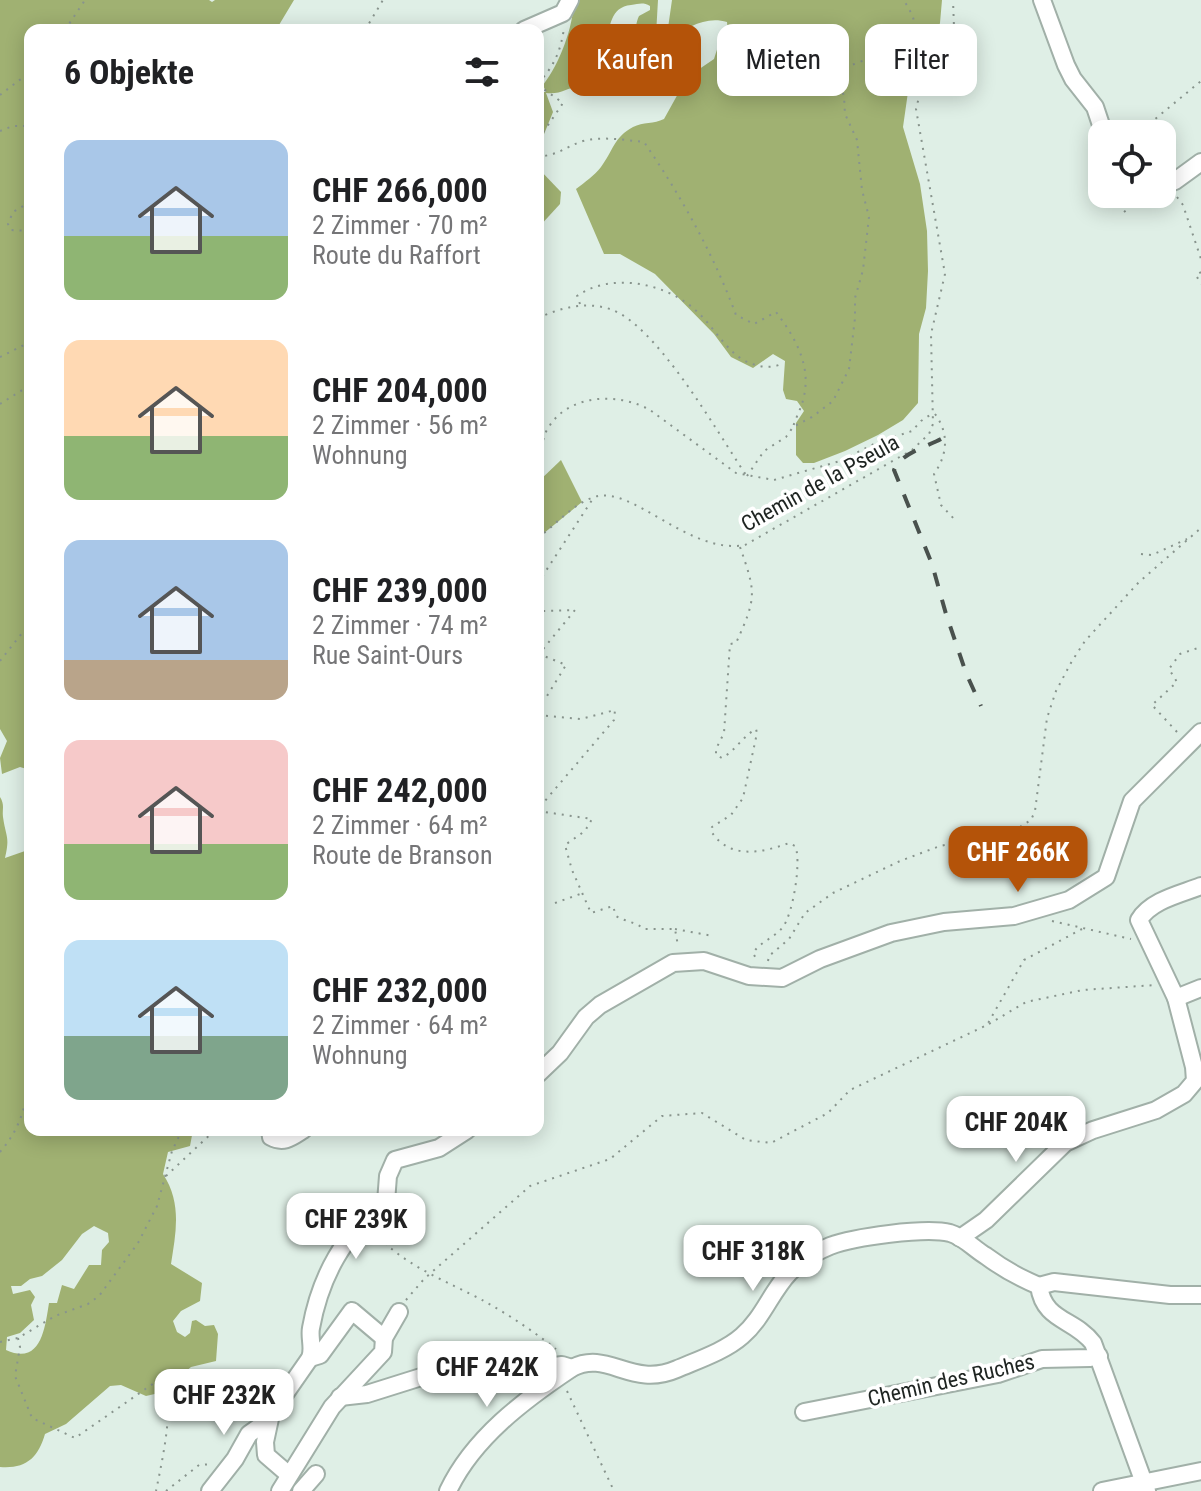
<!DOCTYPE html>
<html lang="de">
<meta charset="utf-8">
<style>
body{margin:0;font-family:"Roboto Condensed",sans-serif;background:#f2f2f2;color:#202124;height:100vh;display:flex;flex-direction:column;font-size:30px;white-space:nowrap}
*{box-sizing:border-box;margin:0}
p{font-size:26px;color:#757577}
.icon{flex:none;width:44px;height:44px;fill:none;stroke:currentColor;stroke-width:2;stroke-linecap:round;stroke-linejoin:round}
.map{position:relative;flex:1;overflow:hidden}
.panel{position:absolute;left:24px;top:24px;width:520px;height:1112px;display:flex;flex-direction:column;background:#fff;border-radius:16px;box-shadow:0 4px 20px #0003}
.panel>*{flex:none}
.banner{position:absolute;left:568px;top:24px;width:512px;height:72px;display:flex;gap:16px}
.controls{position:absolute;left:1088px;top:120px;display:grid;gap:16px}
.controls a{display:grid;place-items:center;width:88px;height:88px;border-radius:16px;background:#fff;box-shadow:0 4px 20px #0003;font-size:40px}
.price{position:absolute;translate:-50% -68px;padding:0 18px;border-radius:16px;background:#fff;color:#222;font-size:26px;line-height:52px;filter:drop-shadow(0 2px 4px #0008)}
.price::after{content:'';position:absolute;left:50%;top:48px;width:24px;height:18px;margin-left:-12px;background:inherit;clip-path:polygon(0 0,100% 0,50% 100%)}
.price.selected{background:#b45309;color:#fff}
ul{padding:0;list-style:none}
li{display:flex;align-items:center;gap:24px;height:200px;padding:0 40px}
li span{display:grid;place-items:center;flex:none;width:224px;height:160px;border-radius:16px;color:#555}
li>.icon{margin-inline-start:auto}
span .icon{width:96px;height:96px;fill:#fffc;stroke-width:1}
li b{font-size:34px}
h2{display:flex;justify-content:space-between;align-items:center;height:96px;padding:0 40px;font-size:34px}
.pill{padding:0 28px;border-radius:16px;background:#fff;box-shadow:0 4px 20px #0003;font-size:28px;line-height:72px}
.pill.selected{background:#b45309;color:#fff}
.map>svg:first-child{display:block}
.forest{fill:#a0b172;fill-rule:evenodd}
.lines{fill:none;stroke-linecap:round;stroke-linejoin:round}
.street-casing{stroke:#a1b0a8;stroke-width:20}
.path{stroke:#88948d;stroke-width:2;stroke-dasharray:2 6;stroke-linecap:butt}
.street{stroke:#fff;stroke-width:16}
.rail{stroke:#49514d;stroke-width:4;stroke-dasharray:14 14;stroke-linecap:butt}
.labels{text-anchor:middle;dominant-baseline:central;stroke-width:7;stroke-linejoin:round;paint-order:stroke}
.street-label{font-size:22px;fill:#1e2421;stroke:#fff}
</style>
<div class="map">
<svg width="1201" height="1491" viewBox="0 0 1201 1491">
<rect width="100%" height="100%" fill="#dfefe6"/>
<g class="forest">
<path d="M0,0H209L212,2L215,0H294L276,30H30V770L20,767L2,774L0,758L7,741L0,729Z"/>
<path d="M574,0H658L655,52L649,65L636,75L624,73L617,68C615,49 622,47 633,34C636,30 636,22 639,16L650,10V6C643,2 639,4 631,5C610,7 610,27 606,44C604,54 600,60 602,70L607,72C605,100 591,84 579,86C567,88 560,95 546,93L553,112L538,149V92H546L543,85C560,63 573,28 574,0Z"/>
<path d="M672,0H942L940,23L933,46L908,92L903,127L920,184L927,231L928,271L926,308L919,334L918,403L903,420L878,435L845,451L814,463H803L796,455V423L804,411L797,401L786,399L783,390L785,361L773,354L753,368L731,357L714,334L655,274L620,254H604L576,189C585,182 594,176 601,167C613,151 614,137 633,127C643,122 654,124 664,119L684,83L692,74L714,59L720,40L728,32L727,22C706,16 686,27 671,41L667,35Z"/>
<path d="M538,168L561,192L560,204L538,228Z"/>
<path d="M561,460L582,502L538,538V482Z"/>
<path d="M0,797C5,805 2,809 3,817C6,838 10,836 5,858L25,851L30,833V1130H193L190,1146L168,1152L163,1174C182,1203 176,1232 171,1264L202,1283L200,1301L181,1311L173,1321L177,1332L185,1337L190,1333L192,1321L196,1320L205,1326L214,1325L218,1334L216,1361L191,1367L159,1393L146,1396L121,1385L110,1386L66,1424L45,1434C38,1458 26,1469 0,1467ZM94,1226L108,1233L109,1242L102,1250L101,1265H89L74,1289L62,1285L57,1303H49C45,1328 41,1366 6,1350L7,1337L20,1333L34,1320L31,1305L35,1297L30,1290L13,1294L11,1286H21L30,1279L42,1276L62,1260L82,1234Z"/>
</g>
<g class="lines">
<defs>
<g id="street">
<path d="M1042,0L1066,65L1073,79L1095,107L1104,134"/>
<path d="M524,30L563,13L570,0"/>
<path d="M1162,186L1175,181L1201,162"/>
<path d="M1176,998L1201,988"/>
<path d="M538,1074L560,1053L586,1017L600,1005L673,963L704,961L749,976L782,978L820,959L891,933L944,922L1014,916L1069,900L1106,877L1132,801L1201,732"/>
<path d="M270,1130L271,1137C284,1144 292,1137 303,1130"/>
<path d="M960,1238L986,1220L1065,1143L1093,1130L1156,1110L1184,1094L1195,1081L1194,1067L1176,998L1139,920C1151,900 1181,894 1201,886"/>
<path d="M1039,1286C1044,1322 1074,1318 1093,1343L1147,1491"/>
<path d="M1039,1286L1054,1282L1170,1295H1201"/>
<path d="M310,1358L320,1355L352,1311L384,1338"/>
<path d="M340,1397L367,1394L472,1361L525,1370L562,1365L572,1368"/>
<path d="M804,1412L998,1374L1042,1359L1090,1358L1099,1356"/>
<path d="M288,1474L266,1455L265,1442L271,1414L310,1358C314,1348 309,1338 311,1328C320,1278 344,1232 386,1202L388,1176L395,1160L439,1148L467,1130"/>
<path d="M210,1491L235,1459L249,1434L269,1420"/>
<path d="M280,1491L332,1407L383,1352L384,1338L399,1312"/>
<path d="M301,1491L316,1474"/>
<path d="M448,1491C473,1438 524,1400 572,1368C608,1349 631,1389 677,1369C698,1360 725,1351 742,1336C763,1318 771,1292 789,1273C800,1262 815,1252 830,1246C854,1237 925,1227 950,1233C964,1237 974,1249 986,1256C1002,1268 1020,1278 1039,1286"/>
<path d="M1102,1491L1201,1471"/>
</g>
</defs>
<use href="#street" class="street-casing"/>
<g class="path">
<path d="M65,30L85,0"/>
<path d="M365,30L383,0"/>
<path d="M538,83C554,67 561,50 564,28"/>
<path d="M538,85L563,103L538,140"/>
<path d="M0,95L30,72"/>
<path d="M0,131L13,126H30"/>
<path d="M1137,134L1201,81"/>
<path d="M538,154L540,156C557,156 567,146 583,141C603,136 624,140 644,142C681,196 713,253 736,315L754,324L776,312C795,337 811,365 804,396C802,407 796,417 793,427"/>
<path d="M1177,197L1183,205L1201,259"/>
<path d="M30,202L13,212L8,224L11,230L30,231"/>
<path d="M1124,212L1147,194"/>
<path d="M1201,272L1196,275L1201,284"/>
<path d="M580,304L577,296C611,272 664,283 693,308C709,321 720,341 735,354C746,364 767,371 781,364"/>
<path d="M538,318C560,308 585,301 610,309C657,325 717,432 746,475"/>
<path d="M0,357L30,342"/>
<path d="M0,404L24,389H30"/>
<path d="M935,414C949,433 948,454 934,474L941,505L956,521"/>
<path d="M538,455C543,445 543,434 550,425C572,393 620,393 650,410L736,473L774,480L840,461L876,443L912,431L921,421L933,413"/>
<path d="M747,476L764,451L786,437L793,427L812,417L833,401L849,369L855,318V298L863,270L869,217L862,190L857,140L845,114L844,97L838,74L842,69C860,61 913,45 914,23C914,15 907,7 904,0"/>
<path d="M538,538C555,525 573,504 594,497C632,484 688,555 745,545L912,450L929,434L933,424L931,334L945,274L916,109L921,89L951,41L954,27L953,0"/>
<path d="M740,547C756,593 757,597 736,643L730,644L724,733L716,749V755L722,758C735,751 742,737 756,729L757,733L743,798L731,815L712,827L711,831C729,860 762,853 789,843L795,846C802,859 793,916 782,928C774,938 760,942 753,953L758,962"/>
<path d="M1141,554L1152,555L1187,539"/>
<path d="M538,583L594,497"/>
<path d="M538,606L541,611L575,610L539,654L566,665L547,696L538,700"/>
<path d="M0,661L30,623"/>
<path d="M538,715L581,719L615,710L614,720L538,809"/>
<path d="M1177,732L1152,705L1177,682L1169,669L1180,654L1201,647"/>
<path d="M538,811L592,819L585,831L565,845L572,870L591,913L613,906L616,916C626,922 636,922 644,929H675L678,946"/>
<path d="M555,903L583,893"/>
<path d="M1052,921L1131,939"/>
<path d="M675,929L713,936"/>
<path d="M768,961L769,956L789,939L805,913L833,893L900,861L940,846L1012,832L1031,820L1035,811L1047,718L1056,691L1072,661L1085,641L1139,582L1201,528"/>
<path d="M989,1024L1026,1002L1083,990L1155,985"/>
<path d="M29,1032H30"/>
<path d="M0,1152C21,1128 27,1103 30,1072"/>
<path d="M166,1176L215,1130"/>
<path d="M375,1231C397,1263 451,1283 484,1301C509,1315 533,1331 556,1349"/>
<path d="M406,1300L424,1279L530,1186L610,1159L662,1116L702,1113L746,1140L771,1143L828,1113L850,1090L987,1025L1024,960L1082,929"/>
<path d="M18,1338L20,1347L15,1376L32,1418L75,1438L167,1374C172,1415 164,1452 156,1491"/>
<path d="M0,1342L18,1338L55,1316L88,1304L99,1296L138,1243L157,1206L172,1151L182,1130"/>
<path d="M567,1391L614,1491"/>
<path d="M166,1491L199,1465L212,1464"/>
</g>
<use href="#street" class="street"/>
<path class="rail" d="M941,439C926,447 901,453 894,470L932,564L946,614L966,673L981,706"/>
</g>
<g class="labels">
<g class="street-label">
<text transform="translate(820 483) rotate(-29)">Chemin de la Pseula</text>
<text transform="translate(951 1380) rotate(-13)">Chemin des Ruches</text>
</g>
</g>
</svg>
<div class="controls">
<a><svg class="icon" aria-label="locate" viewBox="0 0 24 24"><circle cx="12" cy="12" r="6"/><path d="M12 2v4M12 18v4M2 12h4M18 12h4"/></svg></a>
</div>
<b class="price selected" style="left:1018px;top:894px">CHF 266K</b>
<b class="price" style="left:1016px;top:1164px">CHF 204K</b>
<b class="price" style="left:356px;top:1261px">CHF 239K</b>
<b class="price" style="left:753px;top:1293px">CHF 318K</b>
<b class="price" style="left:487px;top:1409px">CHF 242K</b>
<b class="price" style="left:224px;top:1437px">CHF 232K</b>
<div class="banner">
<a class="pill selected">Kaufen</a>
<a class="pill">Mieten</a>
<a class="pill">Filter</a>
</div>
<section class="panel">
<h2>6 Objekte<svg class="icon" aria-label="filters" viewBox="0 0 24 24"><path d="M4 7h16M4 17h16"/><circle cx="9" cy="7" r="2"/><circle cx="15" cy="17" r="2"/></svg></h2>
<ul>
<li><span style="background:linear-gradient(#a9c7e8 60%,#8fb573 0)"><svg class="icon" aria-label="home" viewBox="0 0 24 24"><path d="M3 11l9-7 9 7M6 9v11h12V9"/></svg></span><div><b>CHF 266,000</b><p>2 Zimmer · 70 m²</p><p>Route du Raffort</p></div></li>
<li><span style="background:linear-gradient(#ffd9b3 60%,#8fb573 0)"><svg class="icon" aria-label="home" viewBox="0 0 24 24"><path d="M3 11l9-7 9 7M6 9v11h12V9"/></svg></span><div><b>CHF 204,000</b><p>2 Zimmer · 56 m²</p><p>Wohnung</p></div></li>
<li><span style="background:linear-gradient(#a9c7e8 75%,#b9a48a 0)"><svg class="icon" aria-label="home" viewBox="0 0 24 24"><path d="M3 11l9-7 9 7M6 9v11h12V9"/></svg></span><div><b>CHF 239,000</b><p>2 Zimmer · 74 m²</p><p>Rue Saint-Ours</p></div></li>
<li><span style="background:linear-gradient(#f6c9c9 65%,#8fb573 0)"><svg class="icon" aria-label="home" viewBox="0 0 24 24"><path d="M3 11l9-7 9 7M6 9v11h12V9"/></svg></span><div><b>CHF 242,000</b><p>2 Zimmer · 64 m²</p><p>Route de Branson</p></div></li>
<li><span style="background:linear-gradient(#bfe0f5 60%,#7fa58c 0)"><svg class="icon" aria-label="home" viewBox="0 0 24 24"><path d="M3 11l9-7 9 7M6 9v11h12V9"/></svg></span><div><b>CHF 232,000</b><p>2 Zimmer · 64 m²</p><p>Wohnung</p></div></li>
</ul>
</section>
</div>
